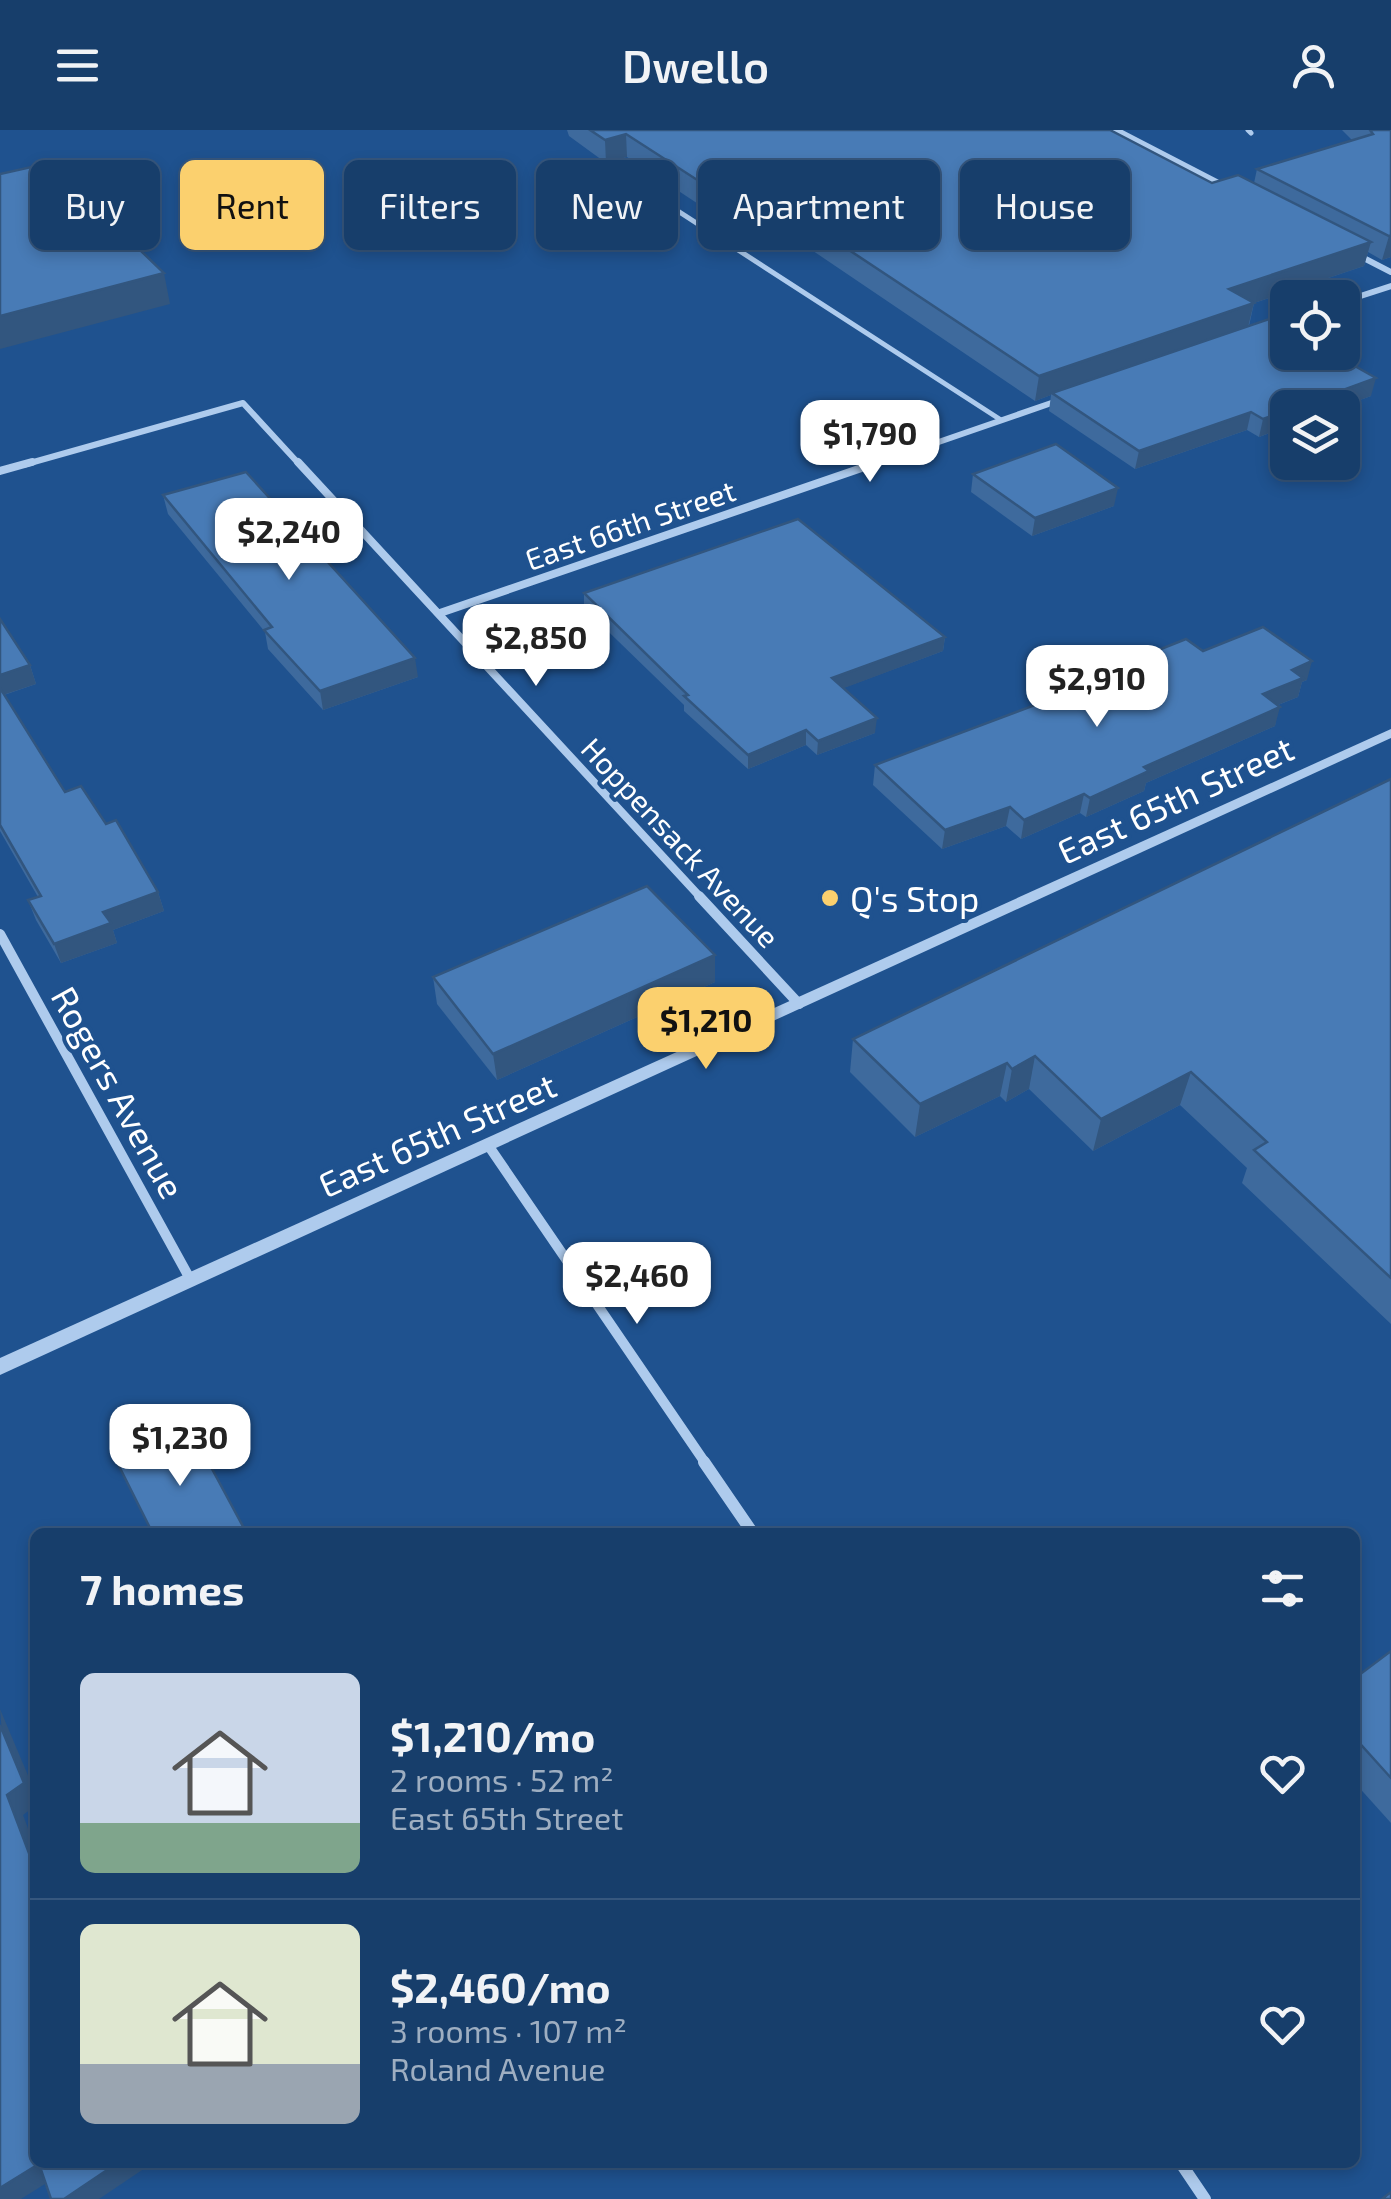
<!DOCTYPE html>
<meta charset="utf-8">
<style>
body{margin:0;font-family:"Exo 2",sans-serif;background:#204571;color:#f1f3f6;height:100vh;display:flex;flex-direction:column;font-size:38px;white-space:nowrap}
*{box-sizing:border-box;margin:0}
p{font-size:32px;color:#9eaec1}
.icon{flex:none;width:55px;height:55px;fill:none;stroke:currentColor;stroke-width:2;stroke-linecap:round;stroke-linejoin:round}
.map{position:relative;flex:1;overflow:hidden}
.sheet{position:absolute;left:30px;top:1398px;width:1330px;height:640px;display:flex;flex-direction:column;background:#173e6b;border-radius:15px;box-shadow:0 5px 15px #0003,0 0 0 2px #36577e}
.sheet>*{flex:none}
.guide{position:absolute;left:30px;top:30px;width:1332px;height:90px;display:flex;gap:20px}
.fabs{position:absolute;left:1270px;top:150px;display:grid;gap:20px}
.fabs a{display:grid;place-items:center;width:90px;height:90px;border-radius:15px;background:#173e6b;box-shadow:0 5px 15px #0003,0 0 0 2px #36577e;font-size:50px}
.price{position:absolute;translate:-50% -85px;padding:0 22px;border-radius:20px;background:#fff;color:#222;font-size:32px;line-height:65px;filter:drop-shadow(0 2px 5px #0008)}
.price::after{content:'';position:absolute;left:50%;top:60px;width:30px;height:22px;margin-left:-15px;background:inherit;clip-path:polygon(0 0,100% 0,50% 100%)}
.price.selected{background:#fbd06e;color:#111}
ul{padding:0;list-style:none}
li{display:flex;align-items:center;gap:30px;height:250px;padding:0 50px}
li+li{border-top:2px solid #36577e}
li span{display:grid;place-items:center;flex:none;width:280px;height:200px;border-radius:15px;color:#555}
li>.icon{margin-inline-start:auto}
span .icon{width:120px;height:120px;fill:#fffc;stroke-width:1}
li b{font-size:42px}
h2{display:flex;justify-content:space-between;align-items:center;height:120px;padding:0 50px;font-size:42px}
.pill{padding:0 35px;border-radius:15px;background:#173e6b;box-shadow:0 5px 15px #0003,0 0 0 2px #36577e;font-size:35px;line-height:90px}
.pill.selected{background:#fbd06e;color:#111}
header{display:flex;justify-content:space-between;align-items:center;height:130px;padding:0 50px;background:#173e6b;font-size:45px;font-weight:600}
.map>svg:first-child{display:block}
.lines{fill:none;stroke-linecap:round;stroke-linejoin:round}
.service{stroke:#aecbed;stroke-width:5}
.minor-far3{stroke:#aecbed;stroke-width:6}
.minor-far2{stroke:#aecbed;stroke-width:8}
.minor-far1{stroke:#aecbed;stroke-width:10}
.minor{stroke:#aecbed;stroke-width:12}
.tertiary{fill:#aecbed;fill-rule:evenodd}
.wall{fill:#3e6a9d}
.shaded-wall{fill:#32567f}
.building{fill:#487bb6;stroke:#32567f;stroke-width:2.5}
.poi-dot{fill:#fbd06e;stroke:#1f528f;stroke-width:4}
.labels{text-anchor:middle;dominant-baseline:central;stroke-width:8;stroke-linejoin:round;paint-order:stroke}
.far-street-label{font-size:30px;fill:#fff;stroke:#1f528f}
.street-label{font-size:35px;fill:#fff;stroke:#1f528f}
.poi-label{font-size:35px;fill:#fff;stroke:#1f528f;text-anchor:start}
</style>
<header><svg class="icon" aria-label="menu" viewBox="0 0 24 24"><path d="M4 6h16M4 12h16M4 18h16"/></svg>Dwello<svg class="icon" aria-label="person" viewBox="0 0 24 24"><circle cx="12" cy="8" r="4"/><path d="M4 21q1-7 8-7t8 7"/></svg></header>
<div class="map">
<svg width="1391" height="2069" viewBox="0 0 1391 2069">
<rect width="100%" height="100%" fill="#1f528f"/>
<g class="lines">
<g class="service">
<path d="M1248,0L1251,3"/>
<path d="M616,41L1001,290"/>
</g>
<g class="minor-far3">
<path d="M1116,0L1226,57"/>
<path d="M1356,124L1391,142"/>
<path d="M1342,172L1391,156"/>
<path d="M1268,198L1288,191"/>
<path d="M23,335L243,273L300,335"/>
<path d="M872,335L1063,269"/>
</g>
<g class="minor-far2">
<path d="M298,332L702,769"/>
<path d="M0,341L32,332"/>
<path d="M440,483L879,332"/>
</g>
<g class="minor-far1">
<path d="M699,766L799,874"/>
<path d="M0,804L189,1147"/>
<path d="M488,1015L706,1334"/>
</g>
<g class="minor">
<path d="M704,1332L752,1402"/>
<path d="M1180,2032L1205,2069"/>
</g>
<path class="tertiary" d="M1391,599V608L0,1245V1228Z"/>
</g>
<g class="wall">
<path d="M567,0H1110L1212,53H1254L1257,39L1352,10L1342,0H1391V127L1382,130L1368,122L1364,136L1254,173L1249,196L1371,266L1259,307L1247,300L1135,339L1049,281L1051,265L1035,271L751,79L718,87L627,27L606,33L569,6Z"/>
<path d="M973,344L1114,376L1032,406L971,362Z"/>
<path d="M163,365L418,547L323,580L268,519L265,502L168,384Z"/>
<path d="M584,463L945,507L943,521L843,558L875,603L817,625L806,615L748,639L684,581V575L584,478Z"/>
<path d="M0,489L30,535L36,554L4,565L65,662L106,694L158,762L164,781L113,800L117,813L61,833L36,790L28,770L38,767L0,701Z"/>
<path d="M1203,521L1307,550L1302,552L1298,567L1278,575L1275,596L1146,653L1144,661L1086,687L1080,683L1021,709L1006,696L942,719L873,655L875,635L1052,569L1053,562Z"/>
<path d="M1391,649V1194L1242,1053L1247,1038L1180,975L1093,1021L1029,959L1006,972L1000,966L915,1007L850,942L853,909Z"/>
<path d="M715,825V852L497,950L437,874L433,847Z"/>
<path d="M1391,1521V1693L1355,1653V1548Z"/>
</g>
<g class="shaded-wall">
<path d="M626,4L627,27L606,33L605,10Z"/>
<path d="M751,55V79L718,87L719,64Z"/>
<path d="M1391,105V127L1382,130L1389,106Z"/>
<path d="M1371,112L1364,136L1254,173L1248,197L1052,263L1051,265L1035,271L1039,246L1229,159Z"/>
<path d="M164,143L170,174L0,219V186Z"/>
<path d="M1376,248L1371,266L1338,278H1294Z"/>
<path d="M1288,280V296L1259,307L1263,289Z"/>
<path d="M1251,282L1247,300L1135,339L1139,321Z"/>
<path d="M1118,358L1114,376L1032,406L1035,388Z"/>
<path d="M945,507L943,521L831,563L832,548Z"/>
<path d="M415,528L418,547L323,580L320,561Z"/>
<path d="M1312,531L1307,550L1302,552L1298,567L1257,583L1263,564L1292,540Z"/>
<path d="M30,535L36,554L0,566V545Z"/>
<path d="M1280,577L1275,596L1146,653L1144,661L1086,687L1090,668L1144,637Z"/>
<path d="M877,588L875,603L817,625L818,611Z"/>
<path d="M806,600V615L748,639V625Z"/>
<path d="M1084,664L1080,683L1021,709L1024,690Z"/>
<path d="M1010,677L1006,696L942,719L945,700Z"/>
<path d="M158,762L164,781L113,800L117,813L61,833L54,814L103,782Z"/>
<path d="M715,825V852L497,950L493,924Z"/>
<path d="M1035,926L1029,959L1006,972L1012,939Z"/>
<path d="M1007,933L1000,966L915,1007L920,974Z"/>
<path d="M1191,942L1180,975L1093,1021L1101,989Z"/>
<path d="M0,1579L35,1662V1676L23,1685L35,1717V1739L7,1665Z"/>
<path d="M119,2032H154L99,2069H64Z"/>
<path d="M39,2034L56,2047L21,2069H0V2058Z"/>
</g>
<g class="building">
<path d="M590,0H1110L1212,53L1238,45L1371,112L1229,159L1254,173L1039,246L751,55L719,64L626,4L605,10Z"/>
<path d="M1370,0H1391V105L1389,106L1257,39L1373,4Z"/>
<path d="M49,33L164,143L0,186V44Z"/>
<path d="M1269,189L1288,199V222H1330L1376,248L1294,278H1288V280L1263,289L1251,282L1139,321L1052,263Z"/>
<path d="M1056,314L1118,358L1035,388L973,344Z"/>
<path d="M246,342L415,528L320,561L264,500L272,497L163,365Z"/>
<path d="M798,389L945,507L832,548L877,588L818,611L806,600L748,625L684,566L688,565L584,463Z"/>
<path d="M0,489L30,535L0,545Z"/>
<path d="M1263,497L1312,531L1292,540L1303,548L1263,564L1280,577L1144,637L1149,641L1090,668L1084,664L1024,690L1010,677L945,700L875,635L1059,566L1053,562L1186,509L1203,521Z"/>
<path d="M0,558L65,662L81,656L106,694L116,690L158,762L103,782L111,793L54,814L28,770L41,766L0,695Z"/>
<path d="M1391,649V1148L1254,1020L1267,1012L1191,942L1101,989L1035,926L1012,939L1007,933L920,974L853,909Z"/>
<path d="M647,756L715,825L493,924L433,847Z"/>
<path d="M190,1298L246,1402H152L118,1334Z"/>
<path d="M1391,1521V1648L1355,1608V1548Z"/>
<path d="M0,1595L24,1653L7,1665L35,1739V2032H119L64,2069H51L39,2034L0,2058Z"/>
<path d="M1391,2062V2069H1382Z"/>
</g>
<circle class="poi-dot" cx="830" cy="768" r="10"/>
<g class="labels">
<g class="far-street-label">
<text transform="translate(630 394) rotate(-19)">East 66th Street</text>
<text transform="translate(681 712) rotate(47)">Hoppensack Avenue</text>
</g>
<g class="street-label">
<text transform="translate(1175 669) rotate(-25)">East 65th Street</text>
<text transform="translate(119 962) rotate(61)">Rogers Avenue</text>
<text transform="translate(437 1004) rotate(-24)">East 65th Street</text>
</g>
<g class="poi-label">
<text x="850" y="768">Q's Stop</text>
</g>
</g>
</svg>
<div class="fabs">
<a><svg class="icon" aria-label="locate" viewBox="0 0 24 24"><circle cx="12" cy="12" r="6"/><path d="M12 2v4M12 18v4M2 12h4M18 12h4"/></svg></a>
<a><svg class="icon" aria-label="layers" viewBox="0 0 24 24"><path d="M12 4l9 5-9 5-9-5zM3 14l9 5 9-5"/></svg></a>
</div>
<b class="price" style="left:870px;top:355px">$1,790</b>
<b class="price" style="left:289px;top:453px">$2,240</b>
<b class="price" style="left:536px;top:559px">$2,850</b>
<b class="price" style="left:1097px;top:600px">$2,910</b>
<b class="price selected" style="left:706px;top:942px">$1,210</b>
<b class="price" style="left:637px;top:1197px">$2,460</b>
<b class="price" style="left:180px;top:1359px">$1,230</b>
<div class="guide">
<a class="pill">Buy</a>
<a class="pill selected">Rent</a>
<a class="pill">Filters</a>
<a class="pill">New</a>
<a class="pill">Apartment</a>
<a class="pill">House</a>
</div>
<section class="sheet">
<h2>7 homes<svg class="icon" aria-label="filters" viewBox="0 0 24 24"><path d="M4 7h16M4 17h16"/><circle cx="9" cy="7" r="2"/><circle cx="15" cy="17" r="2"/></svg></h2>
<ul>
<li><span style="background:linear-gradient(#c9d6e8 75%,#7fa58c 0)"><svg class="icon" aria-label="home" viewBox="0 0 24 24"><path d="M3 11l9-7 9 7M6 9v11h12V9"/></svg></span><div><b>$1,210/mo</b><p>2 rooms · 52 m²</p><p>East 65th Street</p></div><svg class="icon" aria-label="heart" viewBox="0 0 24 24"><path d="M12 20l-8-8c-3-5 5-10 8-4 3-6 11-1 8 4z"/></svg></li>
<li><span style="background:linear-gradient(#dfe7d0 70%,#9aa5b1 0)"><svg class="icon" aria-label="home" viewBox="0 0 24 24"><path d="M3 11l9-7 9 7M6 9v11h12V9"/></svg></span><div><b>$2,460/mo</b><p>3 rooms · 107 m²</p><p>Roland Avenue</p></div><svg class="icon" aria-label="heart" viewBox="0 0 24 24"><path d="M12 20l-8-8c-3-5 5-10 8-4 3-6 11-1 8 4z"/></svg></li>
</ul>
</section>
</div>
